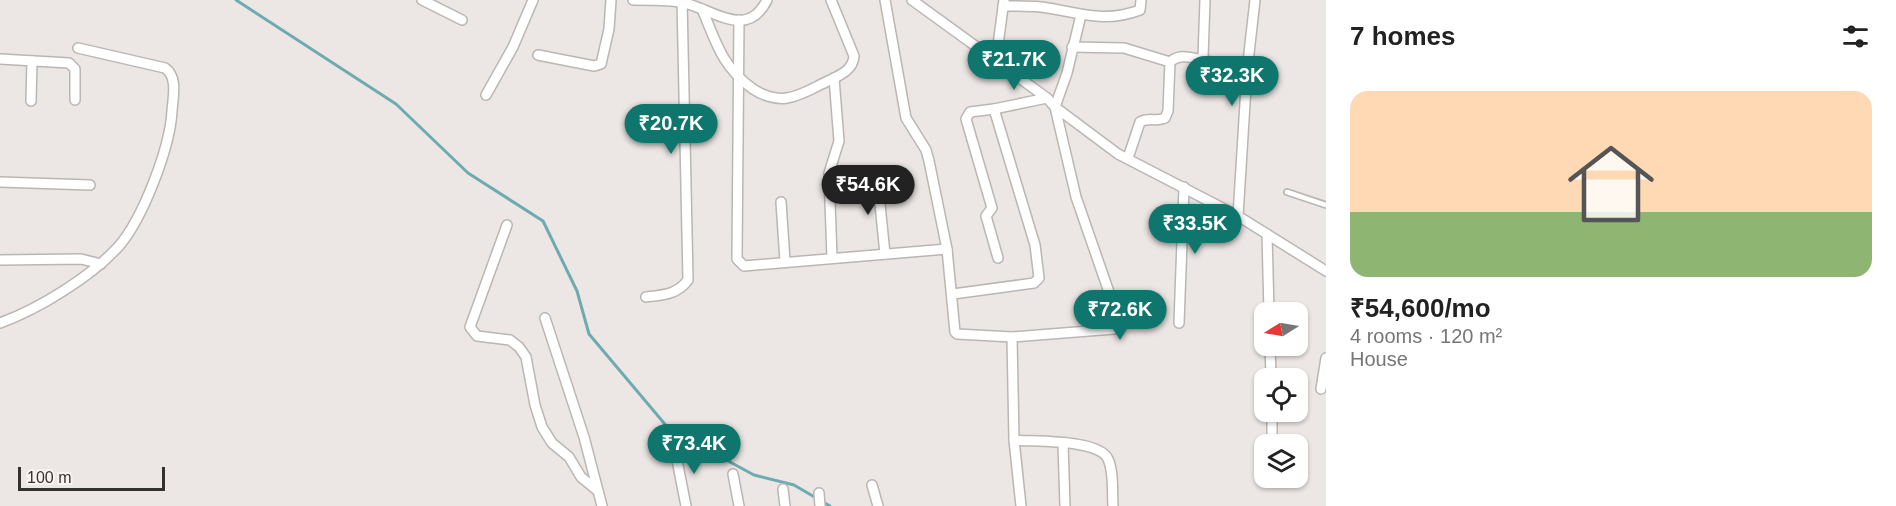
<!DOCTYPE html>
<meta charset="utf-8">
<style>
body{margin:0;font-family:Arial,sans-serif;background:#f2f2f2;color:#222;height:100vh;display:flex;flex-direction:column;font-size:22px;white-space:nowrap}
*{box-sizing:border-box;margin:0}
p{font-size:20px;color:#767676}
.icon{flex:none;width:33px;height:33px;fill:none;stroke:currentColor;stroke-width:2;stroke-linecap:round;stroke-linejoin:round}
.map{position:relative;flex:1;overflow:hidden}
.drawer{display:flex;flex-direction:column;background:#fff;width:570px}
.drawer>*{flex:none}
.needle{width:39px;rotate:259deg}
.tools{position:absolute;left:1254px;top:302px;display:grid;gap:12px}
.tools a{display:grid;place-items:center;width:54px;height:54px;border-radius:12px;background:#fff;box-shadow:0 2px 4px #0004;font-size:30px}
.scale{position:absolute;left:18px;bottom:15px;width:147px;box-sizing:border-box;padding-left:6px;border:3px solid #343231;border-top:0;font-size:16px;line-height:21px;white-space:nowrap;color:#343231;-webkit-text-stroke:4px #f9f4f2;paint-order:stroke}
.price{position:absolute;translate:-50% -51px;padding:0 14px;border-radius:21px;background:#0f766e;color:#fff;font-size:20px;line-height:39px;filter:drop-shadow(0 2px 3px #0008)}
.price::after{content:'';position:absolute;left:50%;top:36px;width:18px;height:14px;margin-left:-9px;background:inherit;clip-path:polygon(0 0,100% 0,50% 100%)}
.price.selected{background:#222;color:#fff}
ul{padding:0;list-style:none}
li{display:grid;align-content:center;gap:12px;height:318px;padding:0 24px}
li+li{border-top:2px solid #e0e0e0}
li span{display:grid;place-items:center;height:186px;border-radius:18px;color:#555}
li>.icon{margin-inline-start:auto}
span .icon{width:108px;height:108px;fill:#fffc;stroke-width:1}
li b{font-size:26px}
h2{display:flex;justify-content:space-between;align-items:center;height:72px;padding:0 24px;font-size:26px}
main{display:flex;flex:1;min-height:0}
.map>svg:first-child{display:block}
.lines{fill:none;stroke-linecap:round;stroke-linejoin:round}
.stream{stroke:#6eabb0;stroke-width:3}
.service-casing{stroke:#bab6b4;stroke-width:8}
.minor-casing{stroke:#bab6b4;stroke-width:12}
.service{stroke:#fff;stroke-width:4.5}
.minor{stroke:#fff;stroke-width:9}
</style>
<main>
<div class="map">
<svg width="1326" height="506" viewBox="0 0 1326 506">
<rect width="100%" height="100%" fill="#ece7e5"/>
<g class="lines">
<path class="stream" d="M236,0L396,104L468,173L543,221L577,291L589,334L669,429L754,475L794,485L830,506"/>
<defs>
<path id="service" d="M1287,192L1326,205"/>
<g id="minor">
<path d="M422,0L462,20"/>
<path d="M633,0C649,0 665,0 680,2C711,7 746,42 767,0"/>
<path d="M885,0L906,118L926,150L929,161L947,249L955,332L957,334L1012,337"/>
<path d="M912,0L1047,98L1055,107L1118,154L1238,216L1326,271"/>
<path d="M1003,6C1016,6 1029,6 1041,7C1079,12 1102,24 1140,10L1141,0"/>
<path d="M702,9C716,42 722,67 753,89C762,95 776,100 787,98C801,96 813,88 826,82C838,76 853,71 854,56L831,0"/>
<path d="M739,20L737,259L744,266L947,249"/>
<path d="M1072,47L1124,48L1170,62"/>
<path d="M538,55L594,66L601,64L609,29L611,0"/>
<path d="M0,59L69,63L75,69V100"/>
<path d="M1199,59L1247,71"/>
<path d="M996,60L1004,0"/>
<path d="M486,95L513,47L533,0"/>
<path d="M31,101L32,61"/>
<path d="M994,109L970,112L966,119L992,208L986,216L998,258"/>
<path d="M1128,158L1140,122C1149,117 1157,122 1165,118L1168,111L1170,62C1179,54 1188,57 1199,59L1203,57L1205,0"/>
<path d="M877,175L885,254"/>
<path d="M0,182L90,185"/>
<path d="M781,202L785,261"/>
<path d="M1238,216L1247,71L1255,0"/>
<path d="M507,225L470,327L477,336L510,340L519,347L526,357L535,405L542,427L552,443L569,457L581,477L598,491"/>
<path d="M1267,234L1269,312"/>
<path d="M832,258L829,173L839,141L834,78"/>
<path d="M0,260L81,259L101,264"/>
<path d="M953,294L1034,283L1039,278L1035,245L994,109L1047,98"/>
<path d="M646,297C662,295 677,295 688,280L682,0"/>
<path d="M545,318L584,437L602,506"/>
<path d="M0,323C39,309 92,276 119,246C143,218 170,148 172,111C173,97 178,77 165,68L78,48"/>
<path d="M1179,323L1184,187"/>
<path d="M1270,345L1271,378"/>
<path d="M1321,389L1326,358"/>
<path d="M1272,411V441"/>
<path d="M1014,440C1034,442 1099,439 1108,459C1114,472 1112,492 1113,506"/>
<path d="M1063,444L1065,506"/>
<path d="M675,450L686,506"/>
<path d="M733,474L739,506"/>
<path d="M872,485L878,506"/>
<path d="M783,489L785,506"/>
<path d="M819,493L820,506"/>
<path d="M1021,506L1014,440L1012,337L1114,329L1118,318L1076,197L1055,107L1067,73L1081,15"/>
</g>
</defs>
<use href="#service" class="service-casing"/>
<use href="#minor" class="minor-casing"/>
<use href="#service" class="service"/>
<use href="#minor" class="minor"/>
</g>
</svg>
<div class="tools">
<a><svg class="needle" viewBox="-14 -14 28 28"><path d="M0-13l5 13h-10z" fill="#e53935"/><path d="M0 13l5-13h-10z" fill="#767676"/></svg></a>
<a><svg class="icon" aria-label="locate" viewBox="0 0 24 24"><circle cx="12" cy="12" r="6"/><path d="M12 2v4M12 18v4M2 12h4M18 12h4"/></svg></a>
<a><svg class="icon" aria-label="layers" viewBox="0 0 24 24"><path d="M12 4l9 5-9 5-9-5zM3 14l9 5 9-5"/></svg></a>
</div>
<div class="scale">100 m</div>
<b class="price" style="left:1014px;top:91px">₹21.7K</b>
<b class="price" style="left:1232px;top:107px">₹32.3K</b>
<b class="price" style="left:671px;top:155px">₹20.7K</b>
<b class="price selected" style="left:868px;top:216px">₹54.6K</b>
<b class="price" style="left:1195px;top:255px">₹33.5K</b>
<b class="price" style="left:1120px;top:341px">₹72.6K</b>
<b class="price" style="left:694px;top:475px">₹73.4K</b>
</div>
<section class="drawer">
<h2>7 homes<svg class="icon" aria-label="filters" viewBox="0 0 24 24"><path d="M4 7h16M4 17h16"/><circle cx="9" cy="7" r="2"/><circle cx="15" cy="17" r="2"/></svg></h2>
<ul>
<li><span style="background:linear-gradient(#ffd9b3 65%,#8fb573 0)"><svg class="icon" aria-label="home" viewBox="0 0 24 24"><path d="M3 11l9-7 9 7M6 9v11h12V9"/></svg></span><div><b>₹54,600/mo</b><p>4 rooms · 120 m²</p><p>House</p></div></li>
</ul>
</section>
</main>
